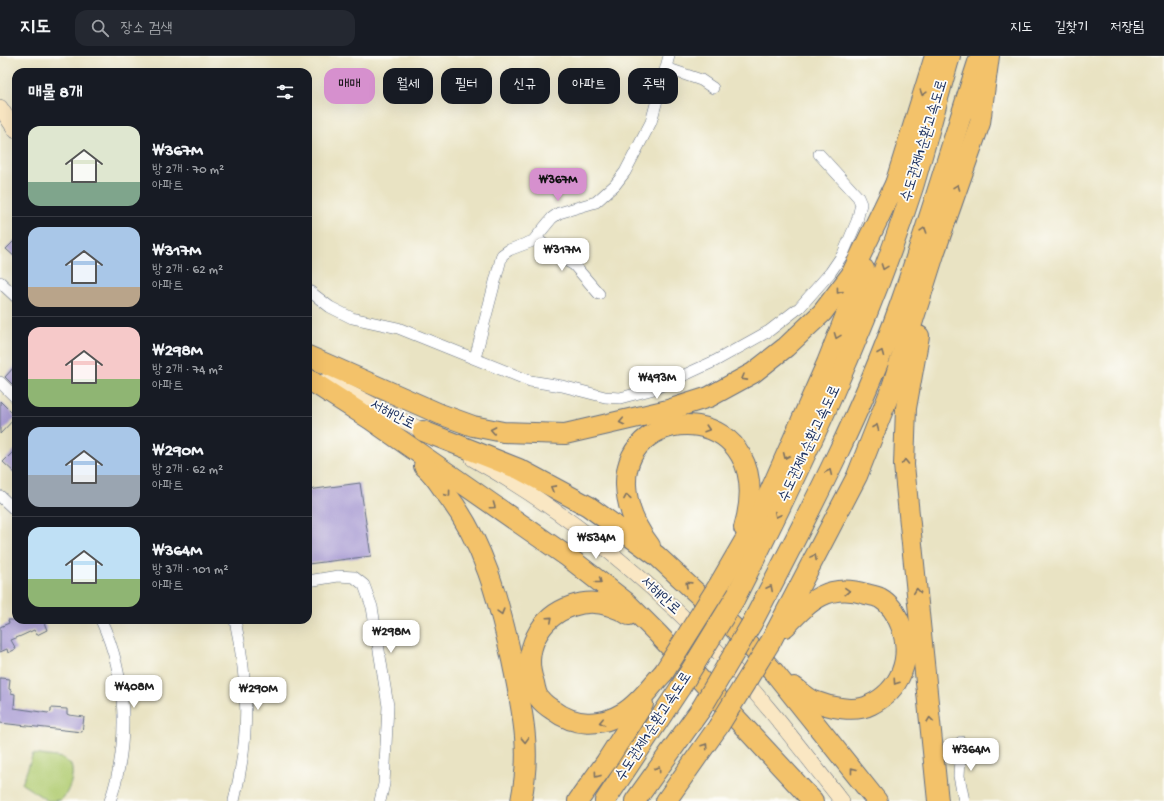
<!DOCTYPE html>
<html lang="ko">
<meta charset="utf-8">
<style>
body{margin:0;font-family:"Gochi Hand","Poor Story",sans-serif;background:#242831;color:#f1f3f6;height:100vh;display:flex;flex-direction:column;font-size:15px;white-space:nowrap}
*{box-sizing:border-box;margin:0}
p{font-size:13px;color:#9ea1a6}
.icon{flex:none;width:22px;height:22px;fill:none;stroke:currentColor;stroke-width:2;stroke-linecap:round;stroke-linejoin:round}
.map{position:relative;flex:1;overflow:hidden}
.details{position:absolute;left:12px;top:12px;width:300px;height:556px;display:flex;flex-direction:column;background:#171b24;border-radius:12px;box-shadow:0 4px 16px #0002}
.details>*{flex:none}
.banner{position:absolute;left:324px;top:12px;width:380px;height:36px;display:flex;gap:8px}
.price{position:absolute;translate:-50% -34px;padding:0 9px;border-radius:8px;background:#fff;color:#222;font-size:13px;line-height:26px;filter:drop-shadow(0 1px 2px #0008)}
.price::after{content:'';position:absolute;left:50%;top:24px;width:12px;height:9px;margin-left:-6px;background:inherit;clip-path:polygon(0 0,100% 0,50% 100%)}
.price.active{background:#d690ce;color:#111}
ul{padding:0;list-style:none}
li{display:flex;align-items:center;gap:12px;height:100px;padding:0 16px}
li+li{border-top:1px solid #363941}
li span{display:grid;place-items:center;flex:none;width:112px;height:80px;border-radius:12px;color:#555}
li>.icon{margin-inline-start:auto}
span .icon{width:48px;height:48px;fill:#fffc;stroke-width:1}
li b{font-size:17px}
h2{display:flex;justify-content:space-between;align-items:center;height:48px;padding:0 16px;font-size:17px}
.tag{padding:0 14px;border-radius:12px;background:#171b24;box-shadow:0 4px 16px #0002;font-size:14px;line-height:36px}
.tag.active{background:#d690ce;color:#111}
header{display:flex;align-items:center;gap:24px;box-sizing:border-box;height:56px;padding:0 20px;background:#171b24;border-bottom:1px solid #363941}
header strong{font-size:19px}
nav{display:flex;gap:22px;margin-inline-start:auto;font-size:14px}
.search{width:280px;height:36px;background:#242831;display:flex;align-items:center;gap:10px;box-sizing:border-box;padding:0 14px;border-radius:12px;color:#9ea1a6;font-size:15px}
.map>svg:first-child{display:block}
.green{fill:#b1cc72;stroke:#667e68}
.building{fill:#aa9ed4}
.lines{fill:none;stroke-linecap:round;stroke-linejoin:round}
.street-casing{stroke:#636e81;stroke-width:12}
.secondary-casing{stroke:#636e81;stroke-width:16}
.highway-casing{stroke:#636e81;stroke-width:22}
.street{stroke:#fff;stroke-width:11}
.secondary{stroke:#fae7c3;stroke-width:15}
.highway{stroke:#f3c26a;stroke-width:20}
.highway-bridge-casing{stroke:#636e81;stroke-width:22;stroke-linecap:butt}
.highway-bridge{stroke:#f3c26a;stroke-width:20}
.oneway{stroke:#7c7163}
.labels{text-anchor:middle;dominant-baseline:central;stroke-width:3.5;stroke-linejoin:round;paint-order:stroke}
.street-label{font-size:15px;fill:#1b2f5e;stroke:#fdfcf7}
</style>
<header>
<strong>지도</strong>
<div class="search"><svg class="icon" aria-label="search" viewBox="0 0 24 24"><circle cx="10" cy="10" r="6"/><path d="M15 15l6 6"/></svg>장소 검색</div>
<nav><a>지도</a><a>길찾기</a><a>저장됨</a></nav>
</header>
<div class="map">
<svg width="1164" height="745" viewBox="0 0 1164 745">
<rect width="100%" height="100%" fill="#fdfcf7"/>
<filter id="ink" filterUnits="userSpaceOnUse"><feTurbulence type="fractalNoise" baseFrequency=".025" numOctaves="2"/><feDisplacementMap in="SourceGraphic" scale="8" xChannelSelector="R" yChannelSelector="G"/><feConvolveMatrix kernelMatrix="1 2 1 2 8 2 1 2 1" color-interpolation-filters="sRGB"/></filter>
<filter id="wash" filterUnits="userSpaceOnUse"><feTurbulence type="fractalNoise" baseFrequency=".012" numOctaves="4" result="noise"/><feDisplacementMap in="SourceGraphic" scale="16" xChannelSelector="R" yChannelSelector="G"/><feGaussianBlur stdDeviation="0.9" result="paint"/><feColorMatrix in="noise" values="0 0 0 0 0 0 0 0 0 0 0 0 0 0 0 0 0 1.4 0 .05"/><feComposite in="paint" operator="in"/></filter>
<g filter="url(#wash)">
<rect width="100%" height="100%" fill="#e9e3c3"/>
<path class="green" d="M33,698L63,702L71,709C75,719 69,737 61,744L48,745L22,728Z"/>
<g id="blocks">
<g class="building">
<path d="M16,183V202L6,193Z"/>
<path d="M16,309V332L5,321Z"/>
<path d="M0,345L16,361L0,378Z"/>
<path d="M16,393V418L3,406Z"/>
<path d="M360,427L371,500L308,508V434Z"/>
<path d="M8,564H43L47,574L37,579L34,574L21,580L11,584L16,593L8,597L7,593L0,596V571L9,567Z"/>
<path d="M0,622L10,623L9,633L11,634V637L15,638L14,652L48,657L51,656V652L67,653V658L69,659L84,661L82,676L0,667Z"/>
</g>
</g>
</g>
<g filter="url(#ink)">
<use href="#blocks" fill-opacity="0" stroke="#636e81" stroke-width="1"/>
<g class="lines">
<defs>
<g id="street">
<path d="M666,12L701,24L713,32"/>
<path d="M536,182L558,200L574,209L599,238"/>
<path d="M0,226L16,241"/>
<path d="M308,234L330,251L352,262L398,272L530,325L562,330L605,341L620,342L654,333L715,305L769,275L800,251L830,217L843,198L857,165L861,148L858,141L819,98"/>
<path d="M475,302L502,199L509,194L533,185L552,162L559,157L596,146L615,129L625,116L651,66L669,0"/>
<path d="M0,326L16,342"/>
<path d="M0,440L16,455"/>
<path d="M308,525L338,520L354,521L364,529L372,551L388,650L384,728L380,745"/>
<path d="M101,564C127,620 130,687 110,745"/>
<path d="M961,686L959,720L964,745"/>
<path d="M234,745C250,680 249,629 235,564"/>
</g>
<g id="secondary">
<path d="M0,51L16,75"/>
<path d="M326,325L431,379"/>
<path d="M473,403C565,454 650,525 722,600C765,645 803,696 842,745"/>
</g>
<g id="highway">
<path d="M892,138L935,0"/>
<path d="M919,280L906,352L904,409L938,745"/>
<path d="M308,300L440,358L473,370L503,376L565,378L668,354L709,341L753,317L786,291L822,257L851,219L896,126"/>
<path d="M308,323L370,363L568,501L627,547L658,578L813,745"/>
<path d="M423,375L519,413L588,450L657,500L732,570L774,616L877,745"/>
<path d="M424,410C433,417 439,427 445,436C484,486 498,542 512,604C517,629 523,655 525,681C527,702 525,725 521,745"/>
<path d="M650,490C636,472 627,452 626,429C623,341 781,345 744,472"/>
<path d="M720,527L760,458L827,307L864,213"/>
<path d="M734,544C802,410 867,274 913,131C926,88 937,44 950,0"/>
<path d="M629,559C612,548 592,543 572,550C539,561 522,595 534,627C535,632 536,638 539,642C542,646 548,651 553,654C574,670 600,671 623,657C639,648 652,629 664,616"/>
<path d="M752,567C806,463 861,359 900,249C929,167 953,83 980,0"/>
<path d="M785,571C809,546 827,526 866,538C870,539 876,540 880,542C891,548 897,559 901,570C913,602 901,634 870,649C855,657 829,651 814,645C807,642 800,635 794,631"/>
<path d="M771,585L857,420L892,331L935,195L980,67L989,0"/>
<path d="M578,745L606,706L643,648"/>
<path d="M605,745L680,632"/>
<path d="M635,745L701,653"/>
<path d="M666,745L718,671"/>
</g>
</defs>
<use href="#street" class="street-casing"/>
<use href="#secondary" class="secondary-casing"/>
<use href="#highway" class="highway-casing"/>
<use href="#street" class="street"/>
<use href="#secondary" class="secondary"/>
<use href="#highway" class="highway"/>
<defs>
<g id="highway-bridge">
<path d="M664,616L720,527"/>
<path d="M680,632L734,544"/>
<path d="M701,653L752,567"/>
<path d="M718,671L771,585"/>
</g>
</defs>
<use href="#highway-bridge" class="highway-bridge-casing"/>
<use href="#highway-bridge" class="highway-bridge"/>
</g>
<defs><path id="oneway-chevron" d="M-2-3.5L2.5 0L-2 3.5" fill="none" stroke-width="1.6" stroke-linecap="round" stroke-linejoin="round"/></defs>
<g class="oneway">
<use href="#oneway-chevron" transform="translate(923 37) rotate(107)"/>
<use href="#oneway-chevron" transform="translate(957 131) rotate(-70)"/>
<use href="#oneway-chevron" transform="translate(924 174) rotate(-72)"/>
<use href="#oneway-chevron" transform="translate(884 211) rotate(110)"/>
<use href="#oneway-chevron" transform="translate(839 235) rotate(127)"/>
<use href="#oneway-chevron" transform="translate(837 280) rotate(111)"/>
<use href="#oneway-chevron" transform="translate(881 297) rotate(-68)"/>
<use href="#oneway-chevron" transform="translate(744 322) rotate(151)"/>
<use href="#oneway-chevron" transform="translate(622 366) rotate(168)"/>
<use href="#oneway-chevron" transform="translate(876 371) rotate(-68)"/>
<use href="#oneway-chevron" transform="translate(707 373) rotate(18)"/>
<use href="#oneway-chevron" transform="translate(493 374) rotate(-169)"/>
<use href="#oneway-chevron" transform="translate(786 400) rotate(114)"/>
<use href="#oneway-chevron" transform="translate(905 406) rotate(-91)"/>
<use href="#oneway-chevron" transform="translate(829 416) rotate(-66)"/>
<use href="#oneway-chevron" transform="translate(553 432) rotate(-151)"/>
<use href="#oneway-chevron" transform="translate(448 438) rotate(53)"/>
<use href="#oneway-chevron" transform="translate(627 441) rotate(-99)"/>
<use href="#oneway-chevron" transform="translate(493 450) rotate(35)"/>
<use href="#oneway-chevron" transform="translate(777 459) rotate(117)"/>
<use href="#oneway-chevron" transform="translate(814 501) rotate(-62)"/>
<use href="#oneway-chevron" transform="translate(599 525) rotate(38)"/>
<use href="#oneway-chevron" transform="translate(688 528) rotate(-136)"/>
<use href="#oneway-chevron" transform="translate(770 532) rotate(-63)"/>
<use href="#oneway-chevron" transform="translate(847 535) rotate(-3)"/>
<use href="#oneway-chevron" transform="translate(917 535) rotate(-96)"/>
<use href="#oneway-chevron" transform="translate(501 556) rotate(74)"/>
<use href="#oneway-chevron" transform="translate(550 563) rotate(-42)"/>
<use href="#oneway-chevron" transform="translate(896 626) rotate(124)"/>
<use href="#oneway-chevron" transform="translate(930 664) rotate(-96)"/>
<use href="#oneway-chevron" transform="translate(602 666) rotate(167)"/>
<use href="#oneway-chevron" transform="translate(525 684) rotate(88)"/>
<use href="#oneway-chevron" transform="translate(705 690) rotate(-56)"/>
<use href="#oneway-chevron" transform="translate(658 713) rotate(-55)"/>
<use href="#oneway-chevron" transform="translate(853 714) rotate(-128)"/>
<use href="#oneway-chevron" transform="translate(597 719) rotate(126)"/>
</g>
</g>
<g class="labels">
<g class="street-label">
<text transform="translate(925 85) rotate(-73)">수도권제1순환고속도로</text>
<text transform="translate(392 359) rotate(27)">서해안로</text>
<text transform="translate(810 388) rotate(-65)">수도권제1순환고속도로</text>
<text transform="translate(660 540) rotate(43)">서해안로</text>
<text transform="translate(654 671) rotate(-57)">수도권제1순환고속도로</text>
</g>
</g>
</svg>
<b class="price active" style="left:558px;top:146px">₩367M</b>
<b class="price" style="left:562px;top:216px">₩317M</b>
<b class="price" style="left:657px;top:344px">₩493M</b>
<b class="price" style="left:596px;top:504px">₩534M</b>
<b class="price" style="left:391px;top:598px">₩298M</b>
<b class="price" style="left:134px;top:653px">₩408M</b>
<b class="price" style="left:258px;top:655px">₩290M</b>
<b class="price" style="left:971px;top:716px">₩364M</b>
<div class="banner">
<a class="tag active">매매</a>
<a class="tag">월세</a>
<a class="tag">필터</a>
<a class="tag">신규</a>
<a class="tag">아파트</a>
<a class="tag">주택</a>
</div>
<section class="details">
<h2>매물 8개<svg class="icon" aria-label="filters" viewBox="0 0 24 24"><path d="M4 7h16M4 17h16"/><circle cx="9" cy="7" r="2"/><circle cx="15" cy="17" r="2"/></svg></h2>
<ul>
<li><span style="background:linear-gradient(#dfe7d0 70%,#7fa58c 0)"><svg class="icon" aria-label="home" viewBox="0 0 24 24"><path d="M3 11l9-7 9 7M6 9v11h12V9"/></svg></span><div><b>₩367M</b><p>방 2개 · 70 m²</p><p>아파트</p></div></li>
<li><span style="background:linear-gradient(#a9c7e8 75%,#b9a48a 0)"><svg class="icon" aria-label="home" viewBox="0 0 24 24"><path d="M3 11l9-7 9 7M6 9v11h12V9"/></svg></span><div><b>₩317M</b><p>방 2개 · 62 m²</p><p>아파트</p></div></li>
<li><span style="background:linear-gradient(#f6c9c9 65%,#8fb573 0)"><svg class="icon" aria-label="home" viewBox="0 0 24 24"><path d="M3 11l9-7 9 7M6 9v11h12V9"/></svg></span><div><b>₩298M</b><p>방 2개 · 74 m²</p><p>아파트</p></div></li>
<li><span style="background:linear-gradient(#a9c7e8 60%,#9aa5b1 0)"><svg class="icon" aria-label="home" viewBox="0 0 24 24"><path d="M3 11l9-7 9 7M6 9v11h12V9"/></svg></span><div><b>₩290M</b><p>방 2개 · 62 m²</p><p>아파트</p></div></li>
<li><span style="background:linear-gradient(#bfe0f5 65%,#8fb573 0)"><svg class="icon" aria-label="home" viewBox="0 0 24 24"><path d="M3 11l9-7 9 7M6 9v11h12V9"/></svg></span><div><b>₩364M</b><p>방 3개 · 101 m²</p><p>아파트</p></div></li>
</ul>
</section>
</div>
